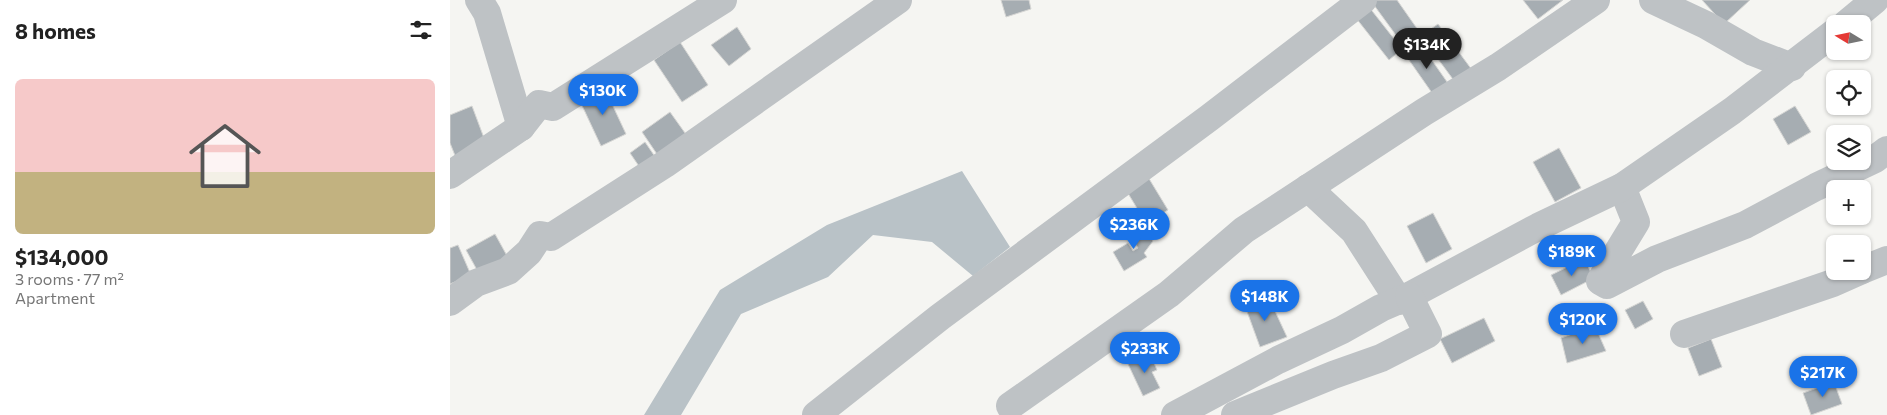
<!DOCTYPE html>
<meta charset="utf-8">
<style>
body{margin:0;font-family:Commissioner,sans-serif;background:#f2f2f2;color:#222;height:100vh;display:flex;flex-direction:column;font-size:19px;white-space:nowrap}
*{box-sizing:border-box;margin:0}
p{font-size:16px;color:#767676}
.icon{flex:none;width:28px;height:28px;fill:none;stroke:currentColor;stroke-width:2;stroke-linecap:round;stroke-linejoin:round}
.map{position:relative;flex:1;overflow:hidden}
.panel{display:flex;flex-direction:column;background:#fff;width:450px}
.panel>*{flex:none}
.needle{width:32px;rotate:280deg}
.buttons{position:absolute;left:1376px;top:15px;display:grid;gap:10px}
.buttons a{display:grid;place-items:center;width:45px;height:45px;border-radius:8px;background:#fff;box-shadow:0 1px 4px #0004;font-size:25px}
.price{position:absolute;translate:-50% -42px;padding:0 11px;border-radius:18px;background:#1a73e8;color:#fff;font-size:16px;line-height:32px;filter:drop-shadow(0 1px 2px #0008)}
.price::after{content:'';position:absolute;left:50%;top:30px;width:15px;height:11px;margin-left:-8px;background:inherit;clip-path:polygon(0 0,100% 0,50% 100%)}
.price.selected{background:#222;color:#fff}
ul{padding:0;list-style:none}
li{display:grid;align-content:center;gap:10px;height:265px;padding:0 15px}
li+li{border-top:1px solid #e0e0e0}
li span{display:grid;place-items:center;height:155px;border-radius:8px;color:#555}
li>.icon{margin-inline-start:auto}
span .icon{width:90px;height:90px;fill:#fffc;stroke-width:1}
li b{font-size:21px}
h2{display:flex;justify-content:space-between;align-items:center;height:60px;padding:0 15px;font-size:21px}
main{display:flex;flex:1;min-height:0}
.map>svg:first-child{display:block}
.water{fill:#b9c2c7}
.building{fill:#a6adb2;stroke:#d6d6d4}
.lines{fill:none;stroke-linecap:round;stroke-linejoin:round}
.minor{stroke:#bec2c5;stroke-width:28}
</style>
<main>
<section class="panel">
<h2>8 homes<svg class="icon" aria-label="filters" viewBox="0 0 24 24"><path d="M4 7h16M4 17h16"/><circle cx="9" cy="7" r="2"/><circle cx="15" cy="17" r="2"/></svg></h2>
<ul>
<li><span style="background:linear-gradient(#f6c9c9 60%,#c2b280 0)"><svg class="icon" aria-label="home" viewBox="0 0 24 24"><path d="M3 11l9-7 9 7M6 9v11h12V9"/></svg></span><div><b>$134,000</b><p>3 rooms · 77 m²</p><p>Apartment</p></div></li>
</ul>
</section>
<div class="map">
<svg width="1437" height="415" viewBox="0 0 1437 415">
<rect width="100%" height="100%" fill="#f5f5f2"/>
<path class="water" d="M512,171L560,247L523,276L482,242L423,235L378,277L291,314L231,415H194L270,290L377,225Z"/>
<g class="building">
<path d="M551,0H579L581,9L556,17Z"/>
<path d="M923,0H947L968,30L951,42L921,1Z"/>
<path d="M1073,0H1113L1088,19Z"/>
<path d="M1252,0H1300L1274,24Z"/>
<path d="M919,7L952,49L939,60L906,18Z"/>
<path d="M988,24L1025,74L1008,86L971,36Z"/>
<path d="M287,27L301,49L279,66L261,45Z"/>
<path d="M967,39L1002,89L987,100L952,50Z"/>
<path d="M230,42L258,85L232,102L204,60Z"/>
<path d="M154,87L176,134L151,146L129,99Z"/>
<path d="M22,106L37,146L6,158L0,143V115Z"/>
<path d="M1345,106L1361,132L1338,145L1323,119Z"/>
<path d="M220,112L240,140L211,160L192,132Z"/>
<path d="M195,142L210,164L195,175L180,153Z"/>
<path d="M1109,148L1131,188L1105,202L1083,162Z"/>
<path d="M698,177L718,210L696,223L676,190Z"/>
<path d="M983,213L1002,249L976,263L957,226Z"/>
<path d="M695,228L703,241L694,253L697,257L674,271L663,252L678,243L683,251L688,248L681,236Z"/>
<path d="M45,234L61,263L32,279L16,250Z"/>
<path d="M8,245L21,275L0,284V248Z"/>
<path d="M1134,259L1144,278L1111,295L1101,275Z"/>
<path d="M818,296L837,337L810,347L795,306Z"/>
<path d="M1193,301L1203,319L1185,329L1175,310Z"/>
<path d="M1034,318L1045,341L1002,363L990,339Z"/>
<path d="M1145,326L1156,351L1117,363L1111,338Z"/>
<path d="M1261,339L1272,367L1249,376L1238,348Z"/>
<path d="M700,354L707,370L702,372L710,388L693,396L678,364Z"/>
<path d="M1384,382L1392,404L1361,415L1353,393Z"/>
</g>
<g class="lines">
<g class="minor">
<path d="M29,0L37,13L71,127"/>
<path d="M1203,0L1256,25L1303,52L1342,67"/>
<path d="M1396,24L1425,0"/>
<path d="M0,175L71,127L89,104L103,107L273,0"/>
<path d="M1172,187L1186,222L1150,281L1157,285L1207,259L1295,225L1366,187L1425,159L1437,150"/>
<path d="M858,188L904,231L949,301"/>
<path d="M1412,270L1437,260"/>
<path d="M0,302L26,283L58,271L79,252L90,235L101,237L215,164L448,0"/>
<path d="M1234,334L1383,283L1410,271"/>
<path d="M560,406L719,294L794,230L974,112L1048,67L1146,0"/>
<path d="M366,415L490,317L759,118L913,0"/>
<path d="M725,415L828,360L892,330L931,308L959,296L1088,227L1172,187L1282,111L1385,32"/>
<path d="M785,415L883,375L931,358L978,334L959,296"/>
</g>
</g>
</svg>
<div class="buttons">
<a><svg class="needle" viewBox="-14 -14 28 28"><path d="M0-13l5 13h-10z" fill="#e53935"/><path d="M0 13l5-13h-10z" fill="#767676"/></svg></a>
<a><svg class="icon" aria-label="locate" viewBox="0 0 24 24"><circle cx="12" cy="12" r="6"/><path d="M12 2v4M12 18v4M2 12h4M18 12h4"/></svg></a>
<a><svg class="icon" aria-label="layers" viewBox="0 0 24 24"><path d="M12 4l9 5-9 5-9-5zM3 14l9 5 9-5"/></svg></a>
<a>+</a>
<a>−</a>
</div>
<b class="price selected" style="left:977px;top:70px">$134K</b>
<b class="price" style="left:153px;top:116px">$130K</b>
<b class="price" style="left:684px;top:250px">$236K</b>
<b class="price" style="left:1122px;top:277px">$189K</b>
<b class="price" style="left:815px;top:322px">$148K</b>
<b class="price" style="left:1133px;top:345px">$120K</b>
<b class="price" style="left:695px;top:374px">$233K</b>
<b class="price" style="left:1373px;top:398px">$217K</b>
</div>
</main>
